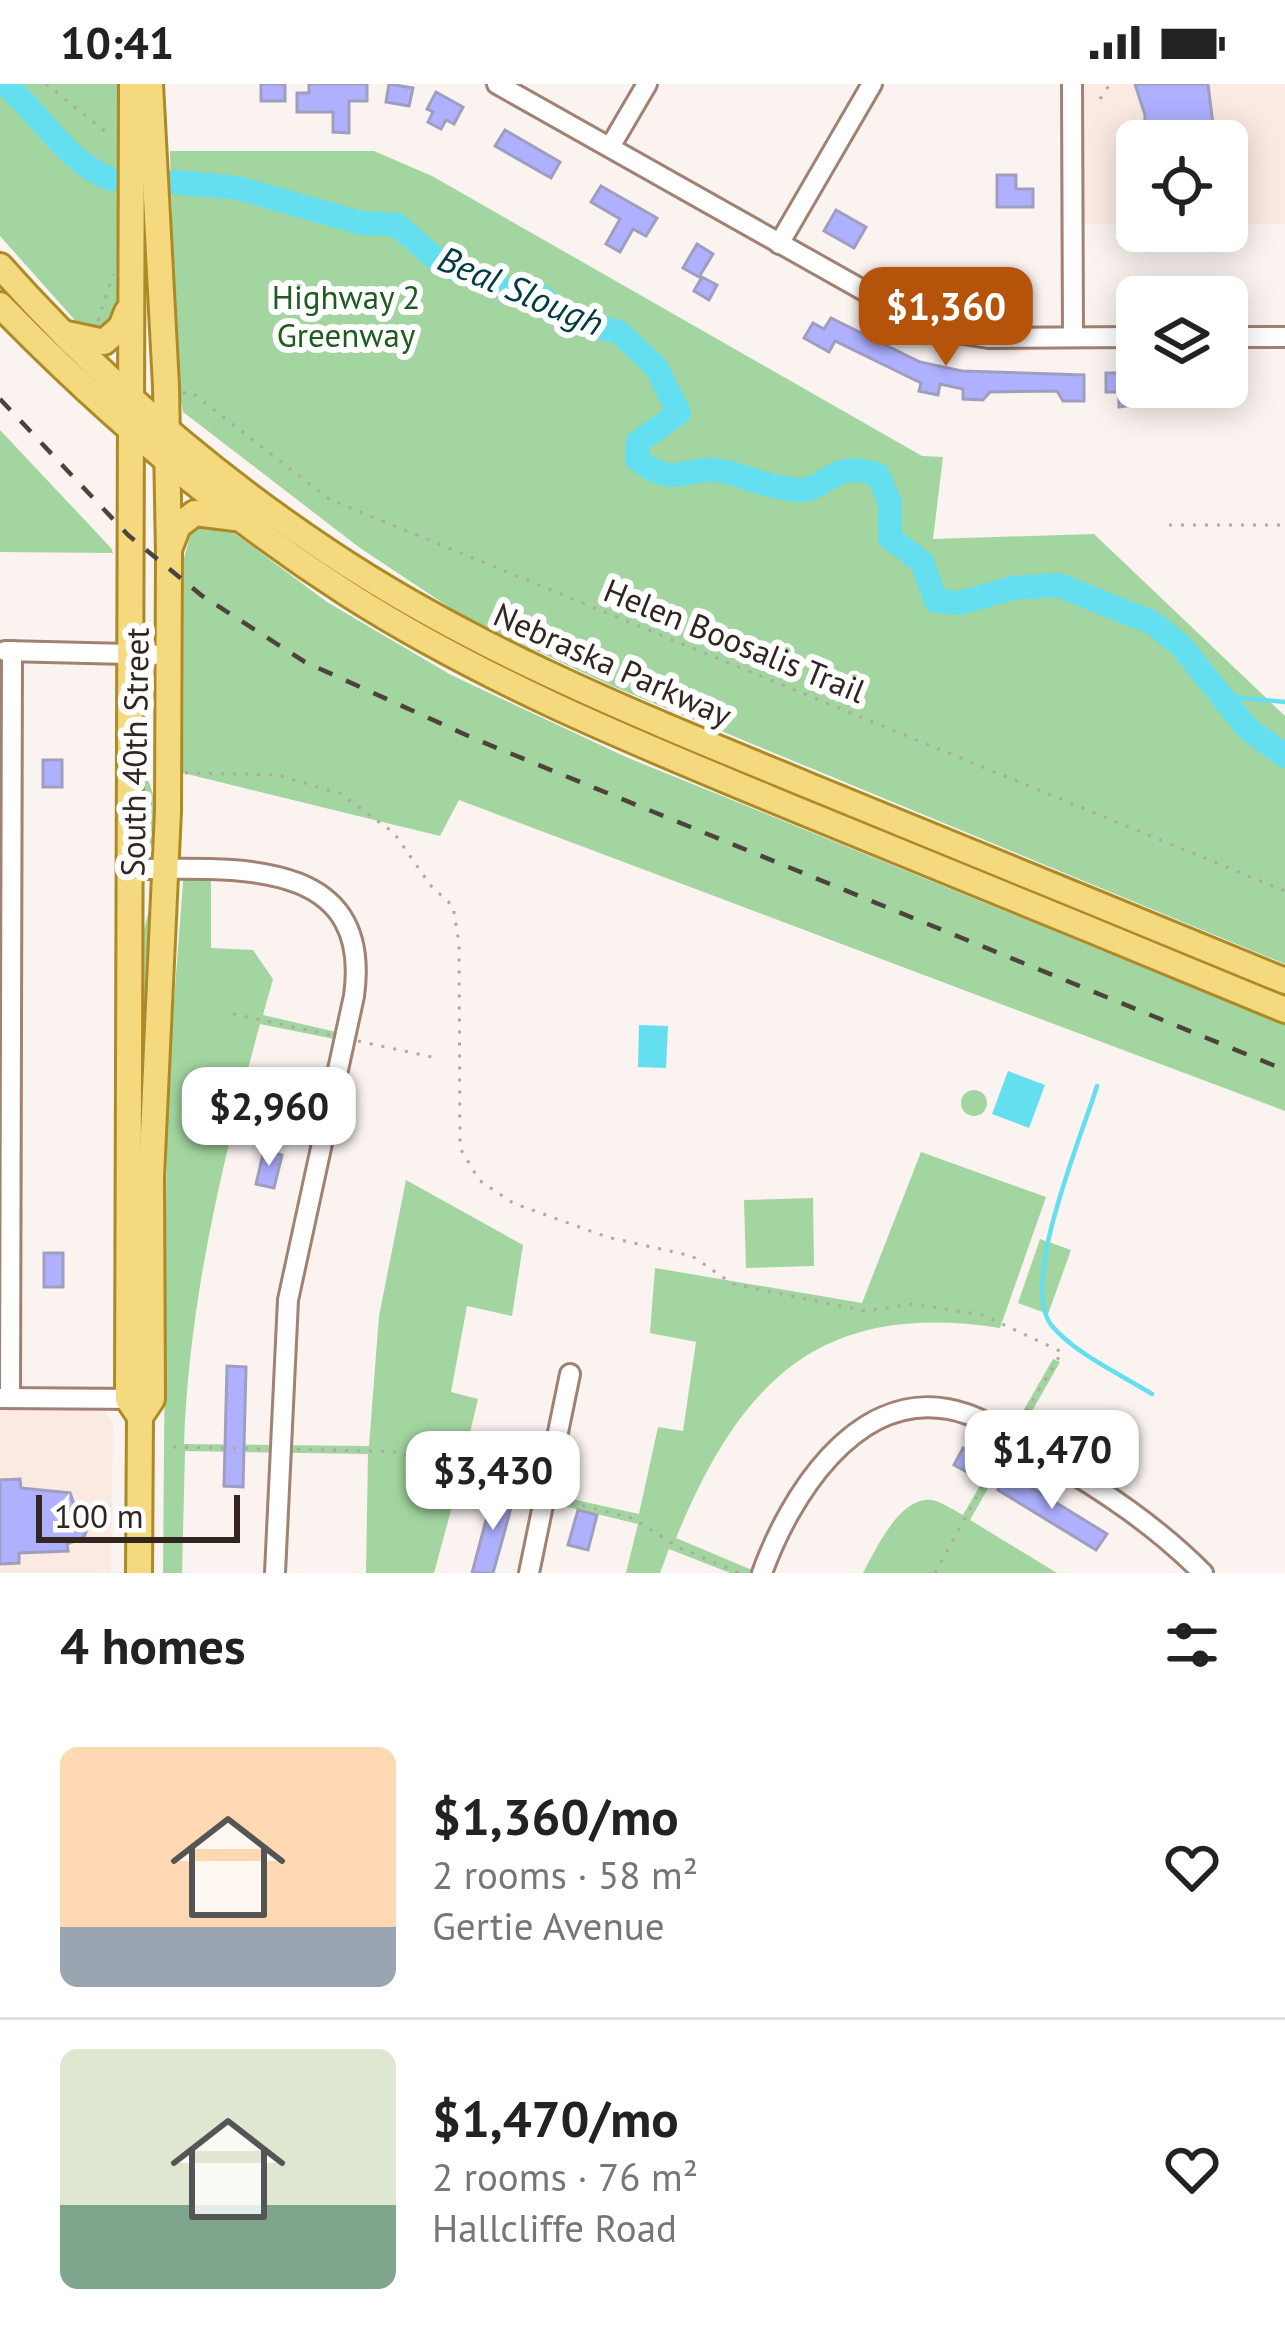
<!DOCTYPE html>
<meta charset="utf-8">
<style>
body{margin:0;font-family:"PT Sans",sans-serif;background:#f2f2f2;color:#222;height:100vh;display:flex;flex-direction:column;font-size:45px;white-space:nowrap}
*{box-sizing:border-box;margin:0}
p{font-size:39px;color:#767676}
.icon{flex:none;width:66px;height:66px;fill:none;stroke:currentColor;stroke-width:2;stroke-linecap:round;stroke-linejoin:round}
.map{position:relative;height:1489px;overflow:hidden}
.details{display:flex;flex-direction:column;background:#fff;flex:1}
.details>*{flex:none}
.tools{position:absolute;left:1116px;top:36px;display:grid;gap:24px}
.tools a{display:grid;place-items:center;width:132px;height:132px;border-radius:18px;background:#fff;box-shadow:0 6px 30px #0003;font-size:60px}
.scale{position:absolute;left:36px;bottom:30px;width:204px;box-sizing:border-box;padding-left:12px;border:6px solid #32251f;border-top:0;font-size:33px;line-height:42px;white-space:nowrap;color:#32251f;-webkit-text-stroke:9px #fff;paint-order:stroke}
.price{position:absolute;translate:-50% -102px;padding:0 27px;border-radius:24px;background:#fff;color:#222;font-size:39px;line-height:78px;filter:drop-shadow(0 3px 6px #0008)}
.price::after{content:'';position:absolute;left:50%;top:72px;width:36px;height:27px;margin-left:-18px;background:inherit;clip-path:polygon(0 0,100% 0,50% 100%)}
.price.selected{background:#b45309;color:#fff}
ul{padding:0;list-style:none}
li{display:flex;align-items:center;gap:36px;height:300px;padding:0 60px}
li+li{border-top:3px solid #e0e0e0}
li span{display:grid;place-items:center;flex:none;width:336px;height:240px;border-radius:18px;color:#555}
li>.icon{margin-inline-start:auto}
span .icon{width:144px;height:144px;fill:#fffc;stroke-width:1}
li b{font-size:51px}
h2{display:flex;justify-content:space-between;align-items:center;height:144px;padding:0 60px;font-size:51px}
.status{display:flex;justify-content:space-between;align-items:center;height:84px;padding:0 60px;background:#fff;direction:ltr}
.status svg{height:33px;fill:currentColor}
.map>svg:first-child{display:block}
.built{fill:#fbeae2}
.green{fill:#a2d5a0}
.water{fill:#63dff0}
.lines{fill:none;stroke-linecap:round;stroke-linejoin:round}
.stream{stroke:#63dff0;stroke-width:4.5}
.river{stroke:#63dff0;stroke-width:24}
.building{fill:#afb0ff;stroke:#9e9fbf;stroke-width:3}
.minor-casing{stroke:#a18172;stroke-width:24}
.major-casing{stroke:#ac8a26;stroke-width:30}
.path{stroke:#b1a7a3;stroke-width:3;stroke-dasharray:3 9;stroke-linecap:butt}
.minor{stroke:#fff;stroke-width:18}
.major{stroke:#f5d97f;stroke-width:24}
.rail{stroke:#4e423c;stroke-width:4.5;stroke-dasharray:15 15;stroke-linecap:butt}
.labels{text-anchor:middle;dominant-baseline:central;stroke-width:12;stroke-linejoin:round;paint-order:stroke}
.park-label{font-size:33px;fill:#1d5b1e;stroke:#fff}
.street-label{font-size:33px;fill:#32251f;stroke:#fff}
.water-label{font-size:36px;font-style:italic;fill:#003c43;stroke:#fff}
</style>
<div class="status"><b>10:41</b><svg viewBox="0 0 49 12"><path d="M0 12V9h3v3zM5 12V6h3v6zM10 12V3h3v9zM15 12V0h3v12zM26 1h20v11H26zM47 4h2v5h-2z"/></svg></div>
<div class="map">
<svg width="1285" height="1489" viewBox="0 0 1285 1489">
<rect width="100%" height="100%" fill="#faf3f0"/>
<g class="built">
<path d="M1072,0H1285V140H1227V57H1137V140H1072Z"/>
<path d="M0,1314H98L113,1341L111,1489H0Z"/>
</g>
<g class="green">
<path d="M0,0H120L122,222L115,239L89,252L0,152Z"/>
<path d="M170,67H374L432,92L922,372L943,373L933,455L1094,450L1285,632V880L612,602L464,533L360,464L183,328L176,290Z"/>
<path d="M0,346L111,464L113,469L0,468Z"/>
<path d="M218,437L327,518L451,591L626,673L1285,941V1027L459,716L440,752L183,689L184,474L192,445Z"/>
<path d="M144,685L156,718L153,765L145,748Z"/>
<path d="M184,785L211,786V864L253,866L273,895L263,931L345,950L344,957L260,940C222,1079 189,1216 184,1360L369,1362L379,1232L406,1096L523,1161L512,1232L467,1222L451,1308L478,1315L460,1390L639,1430L658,1343L683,1347L696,1258L650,1249L655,1184L862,1219L921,1068L1046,1113L1000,1244C821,1216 741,1296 676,1454L759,1489H730L669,1465L660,1489H626L638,1440L459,1397L434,1489H366L368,1370L185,1367L182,1489H163L167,1010Z"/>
<path d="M156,802L142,1240L138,866Z"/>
<circle cx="974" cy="1019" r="13"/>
<path d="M813,1114L814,1182L746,1184L744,1116Z"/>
<path d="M1040,1155L1071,1166L1048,1230L1018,1219Z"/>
<path d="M1053,1275L1060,1278L970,1436L1057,1489H863C876,1465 902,1407 936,1417C945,1420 955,1427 963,1431Z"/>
</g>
<g class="water">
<path d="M639,941L668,942L666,984L638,983Z"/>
<path d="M1008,987L1045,1001L1029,1044L992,1030Z"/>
</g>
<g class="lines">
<g class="stream">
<path d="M1222,612L1285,618"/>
<path d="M1097,1002C1082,1052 1018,1201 1052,1242C1076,1270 1120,1290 1152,1310"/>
</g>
<g class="river">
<path d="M5,0C42,32 66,78 111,95"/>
<path d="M173,98L238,104L361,139L397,141L442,180L515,208L536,209L575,238L619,248L656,283L679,329L638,358L637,375C677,408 689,378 726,388C750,394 774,405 799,406C827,407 832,374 878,391L890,419V454L922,478L936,517L960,519L1012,504L1058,501L1153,539L1182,563L1247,644L1285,672"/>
</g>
</g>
<g class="building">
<rect x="261" y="0" width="24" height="17"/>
<path d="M309,0H367V17H349V49L333,48V28H297V9H309Z"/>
<path d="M389,0L413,4L409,22L386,18Z"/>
<path d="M1135,0H1208L1215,57H1144L1145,31Z"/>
<path d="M436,8L463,23L454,40L446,36L441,45L428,38L433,28L427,25Z"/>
<path d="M505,46L560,78L551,94L495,62Z"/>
<path d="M997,91H1016V105H1033V123H997Z"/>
<path d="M601,102L657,134L646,152L633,145L620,168L606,160L620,135L591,118Z"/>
<path d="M836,126L866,143L854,164L824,147Z"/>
<path d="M697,160L713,170L699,193L683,184Z"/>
<path d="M702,193L717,201L709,216L694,207Z"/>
<path d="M831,234L920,278L962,287L1084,291V317H1063L1057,307L990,308L983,316L963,315V305L940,300L938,311L919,307L921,299L835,257L829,268L804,254L813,239L824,245Z"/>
<path d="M1227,288H1245V305H1237V316L1189,321V303H1227Z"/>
<path d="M1106,289H1134V303H1162V317L1119,323V308H1106Z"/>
<rect x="43" y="676" width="19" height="27"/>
<path d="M264,1066L282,1071L274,1104L256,1100Z"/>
<rect x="44" y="1169" width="19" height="34"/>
<path d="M227,1282L246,1283L243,1403L224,1402Z"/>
<path d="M963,1364L987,1377L978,1394L954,1381Z"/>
<path d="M1008,1389L1107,1450L1096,1466L998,1406Z"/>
<path d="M20,1395L21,1404L70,1409L75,1423L85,1424L89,1440L84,1453L67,1460L68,1467L19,1469V1479L0,1480V1396Z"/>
<path d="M494,1406L514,1412L505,1446L493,1489H472Z"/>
<path d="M578,1426L597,1431L588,1466L568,1461Z"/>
</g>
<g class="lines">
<defs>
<g id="minor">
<path d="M497,0L932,245L989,254L1137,253"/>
<path d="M1072,0L1073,253"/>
<path d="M610,63L647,0"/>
<path d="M779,160L872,0"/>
<path d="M1227,253H1285"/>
<path d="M5,567L169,571"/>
<path d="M128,785C223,786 374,767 354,912L288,1216L275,1489"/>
<path d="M0,1314L139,1315"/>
<path d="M10,1314L12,567"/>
<path d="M529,1489L570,1290"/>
<path d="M762,1489C789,1414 854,1308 948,1325C983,1331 1016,1356 1047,1374C1104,1407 1156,1442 1203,1489"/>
</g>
<g id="major">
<path d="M132,0L128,1315L140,1333"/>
<path d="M0,182C96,290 207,387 327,467C476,567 642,633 807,701C966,766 1126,832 1285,897"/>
<path d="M0,221C105,329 221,428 348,510C489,600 644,662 798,726C960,792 1123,859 1285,926"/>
<path d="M67,250L104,258L121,243L127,228"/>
<path d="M170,463L178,442L195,429L235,434"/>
<path d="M139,1489L140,1333L152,1315L151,1093L168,727L169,471L166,302L150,0"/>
</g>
</defs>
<use href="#minor" class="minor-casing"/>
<use href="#major" class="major-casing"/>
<g class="path">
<path d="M46,0L111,52"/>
<path d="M1100,15L1110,0"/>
<path d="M98,237L113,190"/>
<path d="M183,309L191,308L329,415L1285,807"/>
<path d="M1169,441H1285"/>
<path d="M185,689L278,691L341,710L394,749L431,802L453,822L459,859L460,1064L479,1096L513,1119L607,1153L692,1172L733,1200L865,1227L912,1220L983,1231L1062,1268L1021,1336"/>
<path d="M233,930L331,951"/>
<path d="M358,957L432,973"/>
<path d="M173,1363L263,1365"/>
<path d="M297,1365L400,1368L461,1395L532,1410"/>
<path d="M559,1416L632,1434L678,1463L739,1489"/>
<path d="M935,1489L1003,1365"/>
</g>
<use href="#minor" class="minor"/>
<use href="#major" class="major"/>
<path class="rail" d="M0,315L128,451L201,511L305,578L475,655L1285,986"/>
</g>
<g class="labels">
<g class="park-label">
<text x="346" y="212">Highway 2<tspan x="346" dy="38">Greenway</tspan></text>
</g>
<g class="street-label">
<text transform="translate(735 556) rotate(22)">Helen Boosalis Trail</text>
<text transform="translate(613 580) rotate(24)">Nebraska Parkway</text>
<text transform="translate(134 668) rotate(-89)">South 40th Street</text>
</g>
<g class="water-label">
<text transform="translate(521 206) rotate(23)">Beal Slough</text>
</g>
</g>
</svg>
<div class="tools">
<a><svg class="icon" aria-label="locate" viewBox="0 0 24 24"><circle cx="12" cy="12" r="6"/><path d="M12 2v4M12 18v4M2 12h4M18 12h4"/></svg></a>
<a><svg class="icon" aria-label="layers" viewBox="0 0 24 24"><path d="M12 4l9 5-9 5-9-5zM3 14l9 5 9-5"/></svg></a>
</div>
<div class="scale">100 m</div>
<b class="price selected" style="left:946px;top:285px">$1,360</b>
<b class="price" style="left:269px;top:1085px">$2,960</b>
<b class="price" style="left:1052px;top:1428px">$1,470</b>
<b class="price" style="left:493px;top:1449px">$3,430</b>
</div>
<section class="details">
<h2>4 homes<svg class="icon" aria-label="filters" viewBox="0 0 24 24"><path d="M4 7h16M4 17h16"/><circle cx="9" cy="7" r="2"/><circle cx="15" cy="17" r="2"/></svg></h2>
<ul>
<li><span style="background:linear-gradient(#ffd9b3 75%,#9aa5b1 0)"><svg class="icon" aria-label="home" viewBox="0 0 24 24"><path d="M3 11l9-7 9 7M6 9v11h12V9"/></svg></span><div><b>$1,360/mo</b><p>2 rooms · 58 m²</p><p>Gertie Avenue</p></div><svg class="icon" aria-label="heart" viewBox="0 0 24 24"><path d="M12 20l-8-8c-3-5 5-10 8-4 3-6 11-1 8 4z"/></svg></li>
<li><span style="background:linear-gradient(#dfe7d0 65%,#7fa58c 0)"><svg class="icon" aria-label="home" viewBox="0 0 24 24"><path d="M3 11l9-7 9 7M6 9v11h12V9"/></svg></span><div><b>$1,470/mo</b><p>2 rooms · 76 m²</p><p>Hallcliffe Road</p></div><svg class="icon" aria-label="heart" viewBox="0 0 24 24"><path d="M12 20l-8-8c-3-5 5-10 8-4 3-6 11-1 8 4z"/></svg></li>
</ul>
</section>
